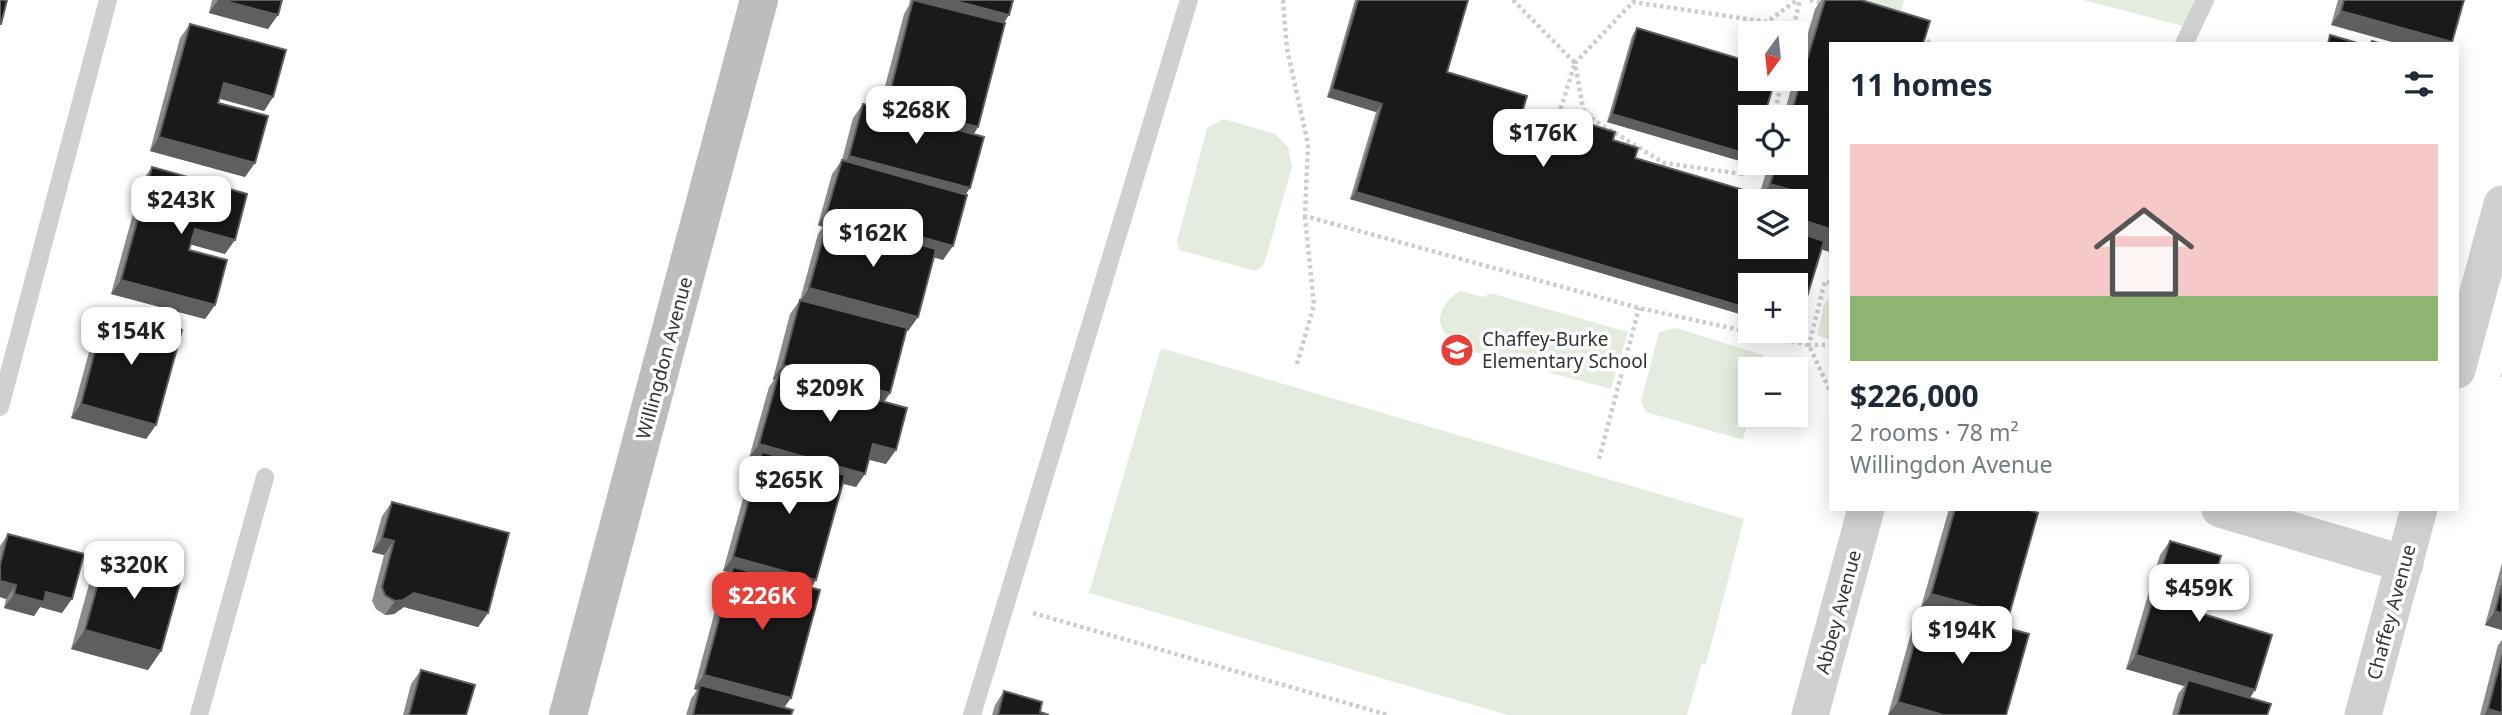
<!DOCTYPE html>
<meta charset="utf-8">
<style>
body{margin:0;font-family:"Noto Sans",sans-serif;background:#f2f2f3;color:#1f2937;height:100vh;display:flex;flex-direction:column;font-size:26px;white-space:nowrap}
*{box-sizing:border-box;margin:0}
p{font-size:23px;color:#747a83}
.icon{flex:none;width:38px;height:38px;fill:none;stroke:currentColor;stroke-width:2;stroke-linecap:round;stroke-linejoin:round}
.map{position:relative;flex:1;overflow:hidden}
.side{position:absolute;left:1829px;top:42px;width:630px;height:469px;display:flex;flex-direction:column;background:#fff;border-radius:0px;box-shadow:0 4px 18px #0003}
.side>*{flex:none}
.needle{width:46px;rotate:195deg}
.buttons{position:absolute;left:1738px;top:21px;display:grid;gap:14px}
.buttons a{display:grid;place-items:center;width:70px;height:70px;border-radius:0px;background:#fff;box-shadow:0 4px 18px #0003;font-size:35px}
.price{position:absolute;translate:-50% -60px;padding:0 16px;border-radius:14px;background:#fff;color:#222;font-size:23px;line-height:46px;filter:drop-shadow(0 2px 4px #0008)}
.price::after{content:'';position:absolute;left:50%;top:42px;width:21px;height:16px;margin-left:-10px;background:inherit;clip-path:polygon(0 0,100% 0,50% 100%)}
.price.on{background:#e64039;color:#fff}
ul{padding:0;list-style:none}
li{display:grid;align-content:center;gap:14px;height:371px;padding:0 21px}
li span{display:grid;place-items:center;height:217px;border-radius:0px;color:#555}
li>.icon{margin-inline-start:auto}
span .icon{width:126px;height:126px;fill:#fffc;stroke-width:1}
li b{font-size:30px}
h2{display:flex;justify-content:space-between;align-items:center;height:84px;padding:0 21px;font-size:30px}
.map>svg:first-child{display:block}
.green{fill:#e4ecdf}
.lines{fill:none;stroke-linecap:round;stroke-linejoin:round}
.path{stroke:#cdcdcd;stroke-width:4.5;stroke-dasharray:3.5 3.5;stroke-linecap:butt}
.service{stroke:#d0d0d0;stroke-width:18}
.minor{stroke:#d0d0d0;stroke-width:37}
.secondary{stroke:#bdbdbd;stroke-width:38}
.wall{fill:#8c8c8c;fill-rule:evenodd}
.shaded-wall{fill:#5f5f5f}
.building{fill:#1a1a1a;stroke:#5f5f5f;stroke-width:2}
.labels{text-anchor:middle;dominant-baseline:central;stroke-width:7;stroke-linejoin:round;paint-order:stroke}
.poi-label{font-size:19px;fill:#333;stroke:#fff;text-anchor:start}
.street-label{font-size:19px;fill:#333;stroke:#fff}
</style>
<div class="map">
<svg width="2502" height="715" viewBox="0 0 2502 715">
<rect width="100%" height="100%" fill="#fff"/>
<g class="green">
<path d="M1846,0H1904L1900,15Z"/>
<path d="M2083,0H2205L2191,28Z"/>
<path d="M1224,119L1275,134L1288,147L1292,167L1264,264L1256,271L1179,250L1177,242L1207,128Z"/>
<path d="M1460,291L1484,297L1490,293L1628,332L1611,389L1474,352L1470,344C1433,340 1431,309 1460,291Z"/>
<path d="M1828,299H1830V340L1817,335L1824,304Z"/>
<path d="M1676,328L1763,355L1760,369H1750V410L1743,440L1646,412L1641,401L1659,332Z"/>
<path d="M1161,348L1744,519L1706,664L1702,663L1687,715H1508L1089,593Z"/>
</g>
<g class="lines">
<g class="path">
<path d="M1283,0L1287,49L1308,144L1305,216L1639,308L1809,345L1830,391"/>
<path d="M1513,0L1575,63L1550,142"/>
<path d="M1810,0L1825,4"/>
<path d="M1792,33L1800,0"/>
<path d="M1921,37L1932,44"/>
<path d="M1774,117L1782,79"/>
<path d="M1751,163L1742,174L1664,163L1584,114L1575,63L1633,2L1767,22L1797,0"/>
<path d="M1830,283L1825,281L1809,345H1830"/>
<path d="M1297,364L1314,305L1305,217"/>
<path d="M2501,375H2502"/>
<path d="M1599,459L1639,308"/>
<path d="M1033,613L1388,715"/>
</g>
<g class="service">
<path d="M2184,44L2205,0"/>
<path d="M0,407L108,0"/>
<path d="M199,715L265,477"/>
<path d="M972,715L1189,0"/>
</g>
<g class="minor">
<path d="M2457,370L2502,204"/>
<path d="M2220,509L2405,564"/>
<path d="M1810,715L1866,509"/>
<path d="M2363,715L2419,509"/>
</g>
<path class="secondary" d="M568,715L759,0"/>
</g>
<g class="wall">
<path d="M212,0H282L268,29L209,13Z"/>
<path d="M910,0H1013L1004,23L978,127L974,134L970,188L965,195L943,260L934,257L918,317L908,331H906L890,393L884,402L886,464L869,460L856,487L843,484L811,588L785,707L791,715H686L691,699L697,690L694,689L723,581L729,572L723,571L752,466L756,460L749,458L769,387L774,380L773,379L790,314L800,300L818,234L823,227L818,225L832,174L842,160L853,118L863,104L879,109L904,14L909,5Z"/>
<path d="M1355,0H1468L1447,72L1527,96L1518,126L1579,145L1583,131L1589,124L1615,132L1613,140L1638,148L1635,158L1759,195L1769,163H1796V117H1783L1794,79H1796V74L1815,9L1821,0H1861L1930,21L1923,44H1830V252L1821,249L1799,323L1796,328V285H1750V317L1350,199L1376,112L1327,97ZM1750,201H1796V247H1750Z"/>
<path d="M2338,0H2464L2331,25Z"/>
<path d="M190,24L273,97L264,111L220,99L218,103L245,177L150,151L180,38Z"/>
<path d="M1637,28L1750,117V159L1747,163L1607,122L1632,36Z"/>
<path d="M152,167L225,254L191,244L189,250L215,305L205,319L111,294L142,181Z"/>
<path d="M106,309L156,425L146,439L71,418L97,323Z"/>
<path d="M392,502L488,613L478,627L404,607L394,614L385,615L376,609L372,601L384,555L372,552L382,516Z"/>
<path d="M1949,509H2026L2009,615L2002,626L2006,715H1888L1915,619L1923,608L1921,607Z"/>
<path d="M8,534L62,613L40,607L34,616L4,608L6,599L0,597V546Z"/>
<path d="M2170,541L2203,614L2250,698L2267,715H2172L2178,694L2184,686L2126,669L2160,555Z"/>
<path d="M107,551L161,651L148,670L71,649L93,570Z"/>
<path d="M2502,563V630L2485,625Z"/>
<path d="M2502,640V715H2480L2498,645Z"/>
<path d="M421,670L466,715H403L411,684Z"/>
<path d="M1004,691L1040,712L1049,715H992L995,705Z"/>
</g>
<g class="shaded-wall">
<path d="M218,0H221L278,15L268,29L209,13Z"/>
<path d="M913,0H952L1009,15L1000,29Z"/>
<path d="M2341,11L2452,42L2451,44H2399L2331,25Z"/>
<path d="M224,83L273,97L264,111L214,97Z"/>
<path d="M1332,89L1382,104L1376,112L1327,97Z"/>
<path d="M887,104L978,127L969,141L877,118Z"/>
<path d="M1612,114L1750,155V159L1747,163L1607,122Z"/>
<path d="M159,137L255,163L245,177L150,151Z"/>
<path d="M849,156L970,188L960,202L839,170Z"/>
<path d="M1770,184L1802,193L1796,202V201H1758Z"/>
<path d="M1356,192L1750,309V317L1350,199Z"/>
<path d="M827,211L953,246L943,260L826,227L828,220L823,227L818,225Z"/>
<path d="M1796,218L1830,229V252L1796,241Z"/>
<path d="M195,229L235,240L225,254L185,243Z"/>
<path d="M121,280L215,305L205,319L111,294Z"/>
<path d="M809,288L918,317L908,331L800,302Z"/>
<path d="M783,365L890,393L880,407L779,373L774,380L773,379Z"/>
<path d="M81,404L156,425L146,439L71,418Z"/>
<path d="M759,444L865,474L856,487L759,461L762,452L756,460L749,458Z"/>
<path d="M873,444L896,450L886,464L864,458Z"/>
<path d="M382,538L394,541L384,555L372,552Z"/>
<path d="M733,557L816,580L807,594L733,567L729,572L723,571Z"/>
<path d="M0,581L16,585L6,599L0,597Z"/>
<path d="M46,592L72,599L62,613L40,607L34,616L4,608L14,594Z"/>
<path d="M414,593L488,613L478,627L404,607L394,614L385,615L395,601Z"/>
<path d="M1931,594L2009,615L2000,629L1925,605L1923,608L1921,607Z"/>
<path d="M2495,611L2502,613V630L2485,625Z"/>
<path d="M85,630L161,651L148,670L71,649Z"/>
<path d="M2136,655L2255,690L2246,704L2188,680L2184,686L2126,669Z"/>
<path d="M704,675L791,698L781,712L700,685L697,690L694,689Z"/>
<path d="M1898,702L1943,715H1888Z"/>
<path d="M2488,709L2502,713V715H2484Z"/>
</g>
<g class="building">
<path d="M0,0H7L1,24H0Z"/>
<path d="M221,0H282L278,15Z"/>
<path d="M913,0L1005,23L978,127L887,104Z"/>
<path d="M952,0H1013L1009,15Z"/>
<path d="M1358,0H1468L1447,72L1527,96L1518,126L1582,145L1589,124L1615,132L1613,140L1638,148L1635,158L1781,201H1750V247H1796V232L1824,241L1799,323L1796,322V285H1750V309L1356,192L1382,104L1332,89Z"/>
<path d="M1825,0H1861L1930,21L1923,44H1830V229L1796,218V214L1802,193L1770,184L1777,163H1796V117H1790Z"/>
<path d="M2344,0H2464L2452,42L2341,11Z"/>
<path d="M190,24L286,50L273,97L224,83L221,94L218,103L268,116L255,163L159,137Z"/>
<path d="M1637,28L1750,62V79H1775L1764,117H1750V155L1612,114Z"/>
<path d="M2330,35L2361,44H2328Z"/>
<path d="M2372,41L2382,44H2371Z"/>
<path d="M863,104L984,137L970,188L849,156Z"/>
<path d="M842,160L967,195L953,246L827,211Z"/>
<path d="M152,167L247,194L235,240L195,229L189,250L227,260L215,305L121,280Z"/>
<path d="M828,220L936,249L918,317L809,288Z"/>
<path d="M800,300L907,328L890,393L783,365Z"/>
<path d="M106,309L182,330L156,425L81,404Z"/>
<path d="M779,373L907,408L896,450L873,444L865,474L759,444Z"/>
<path d="M762,452L845,475L816,580L733,557Z"/>
<path d="M392,502L509,533L488,613L414,593L403,600L395,601L385,595L382,587L394,541L382,538Z"/>
<path d="M1955,509H2026L2038,513L2009,615L1931,594Z"/>
<path d="M8,534L84,554L72,599L46,592L44,602L14,594L16,585L0,581V565Z"/>
<path d="M2170,541L2221,556L2203,614L2272,635L2255,690L2136,655Z"/>
<path d="M107,551L183,572L161,651L85,630Z"/>
<path d="M733,567L820,590L791,698L704,675Z"/>
<path d="M2502,585V613L2495,611Z"/>
<path d="M1925,605L2029,634L2006,715H1943L1898,702Z"/>
<path d="M2502,655V713L2488,709Z"/>
<path d="M421,670L475,685L466,715H409Z"/>
<path d="M2188,680L2271,704L2267,715H2178Z"/>
<path d="M700,685L793,710L791,715H693Z"/>
<path d="M1004,691L1042,702L1040,712L1049,715H998Z"/>
</g>
<defs>
<symbol id="school-disc" viewBox="-11 -11 22 22"><circle r="9.5" fill="#e64039" stroke="#fff"/><path d="M0-5L7-2L0 1L-7-2ZM-4 1L0 2.5L4 1V4Q0 6-4 4Z" fill="#fff"/></symbol>
</defs>
<g fill-rule="evenodd">
<use href="#school-disc" x="1438" y="331" width="38" height="38"/>
</g>
<g class="labels">
<g class="poi-label">
<text x="1482" y="339">Chaffey-Burke<tspan x="1482" dy="22">Elementary School</tspan></text>
</g>
<g class="street-label">
<text transform="translate(664 358) rotate(-75)">Willingdon Avenue</text>
<text transform="translate(1838 612) rotate(-75)">Abbey Avenue</text>
<text transform="translate(2391 612) rotate(-75)">Chaffey Avenue</text>
</g>
</g>
</svg>
<div class="buttons">
<a><svg class="needle" viewBox="-14 -14 28 28"><path d="M0-13l5 13h-10z" fill="#e53935"/><path d="M0 13l5-13h-10z" fill="#747a83"/></svg></a>
<a><svg class="icon" aria-label="locate" viewBox="0 0 24 24"><circle cx="12" cy="12" r="6"/><path d="M12 2v4M12 18v4M2 12h4M18 12h4"/></svg></a>
<a><svg class="icon" aria-label="layers" viewBox="0 0 24 24"><path d="M12 4l9 5-9 5-9-5zM3 14l9 5 9-5"/></svg></a>
<a>+</a>
<a>−</a>
</div>
<b class="price" style="left:916px;top:146px">$268K</b>
<b class="price" style="left:1543px;top:169px">$176K</b>
<b class="price" style="left:181px;top:236px">$243K</b>
<b class="price" style="left:873px;top:269px">$162K</b>
<b class="price" style="left:131px;top:367px">$154K</b>
<b class="price" style="left:830px;top:424px">$209K</b>
<b class="price" style="left:789px;top:516px">$265K</b>
<b class="price" style="left:134px;top:601px">$320K</b>
<b class="price" style="left:2199px;top:624px">$459K</b>
<b class="price on" style="left:762px;top:632px">$226K</b>
<b class="price" style="left:1962px;top:666px">$194K</b>
<section class="side">
<h2>11 homes<svg class="icon" aria-label="filters" viewBox="0 0 24 24"><path d="M4 7h16M4 17h16"/><circle cx="9" cy="7" r="2"/><circle cx="15" cy="17" r="2"/></svg></h2>
<ul>
<li><span style="background:linear-gradient(#f6c9c9 70%,#8fb573 0)"><svg class="icon" aria-label="home" viewBox="0 0 24 24"><path d="M3 11l9-7 9 7M6 9v11h12V9"/></svg></span><div><b>$226,000</b><p>2 rooms · 78 m²</p><p>Willingdon Avenue</p></div></li>
</ul>
</section>
</div>
